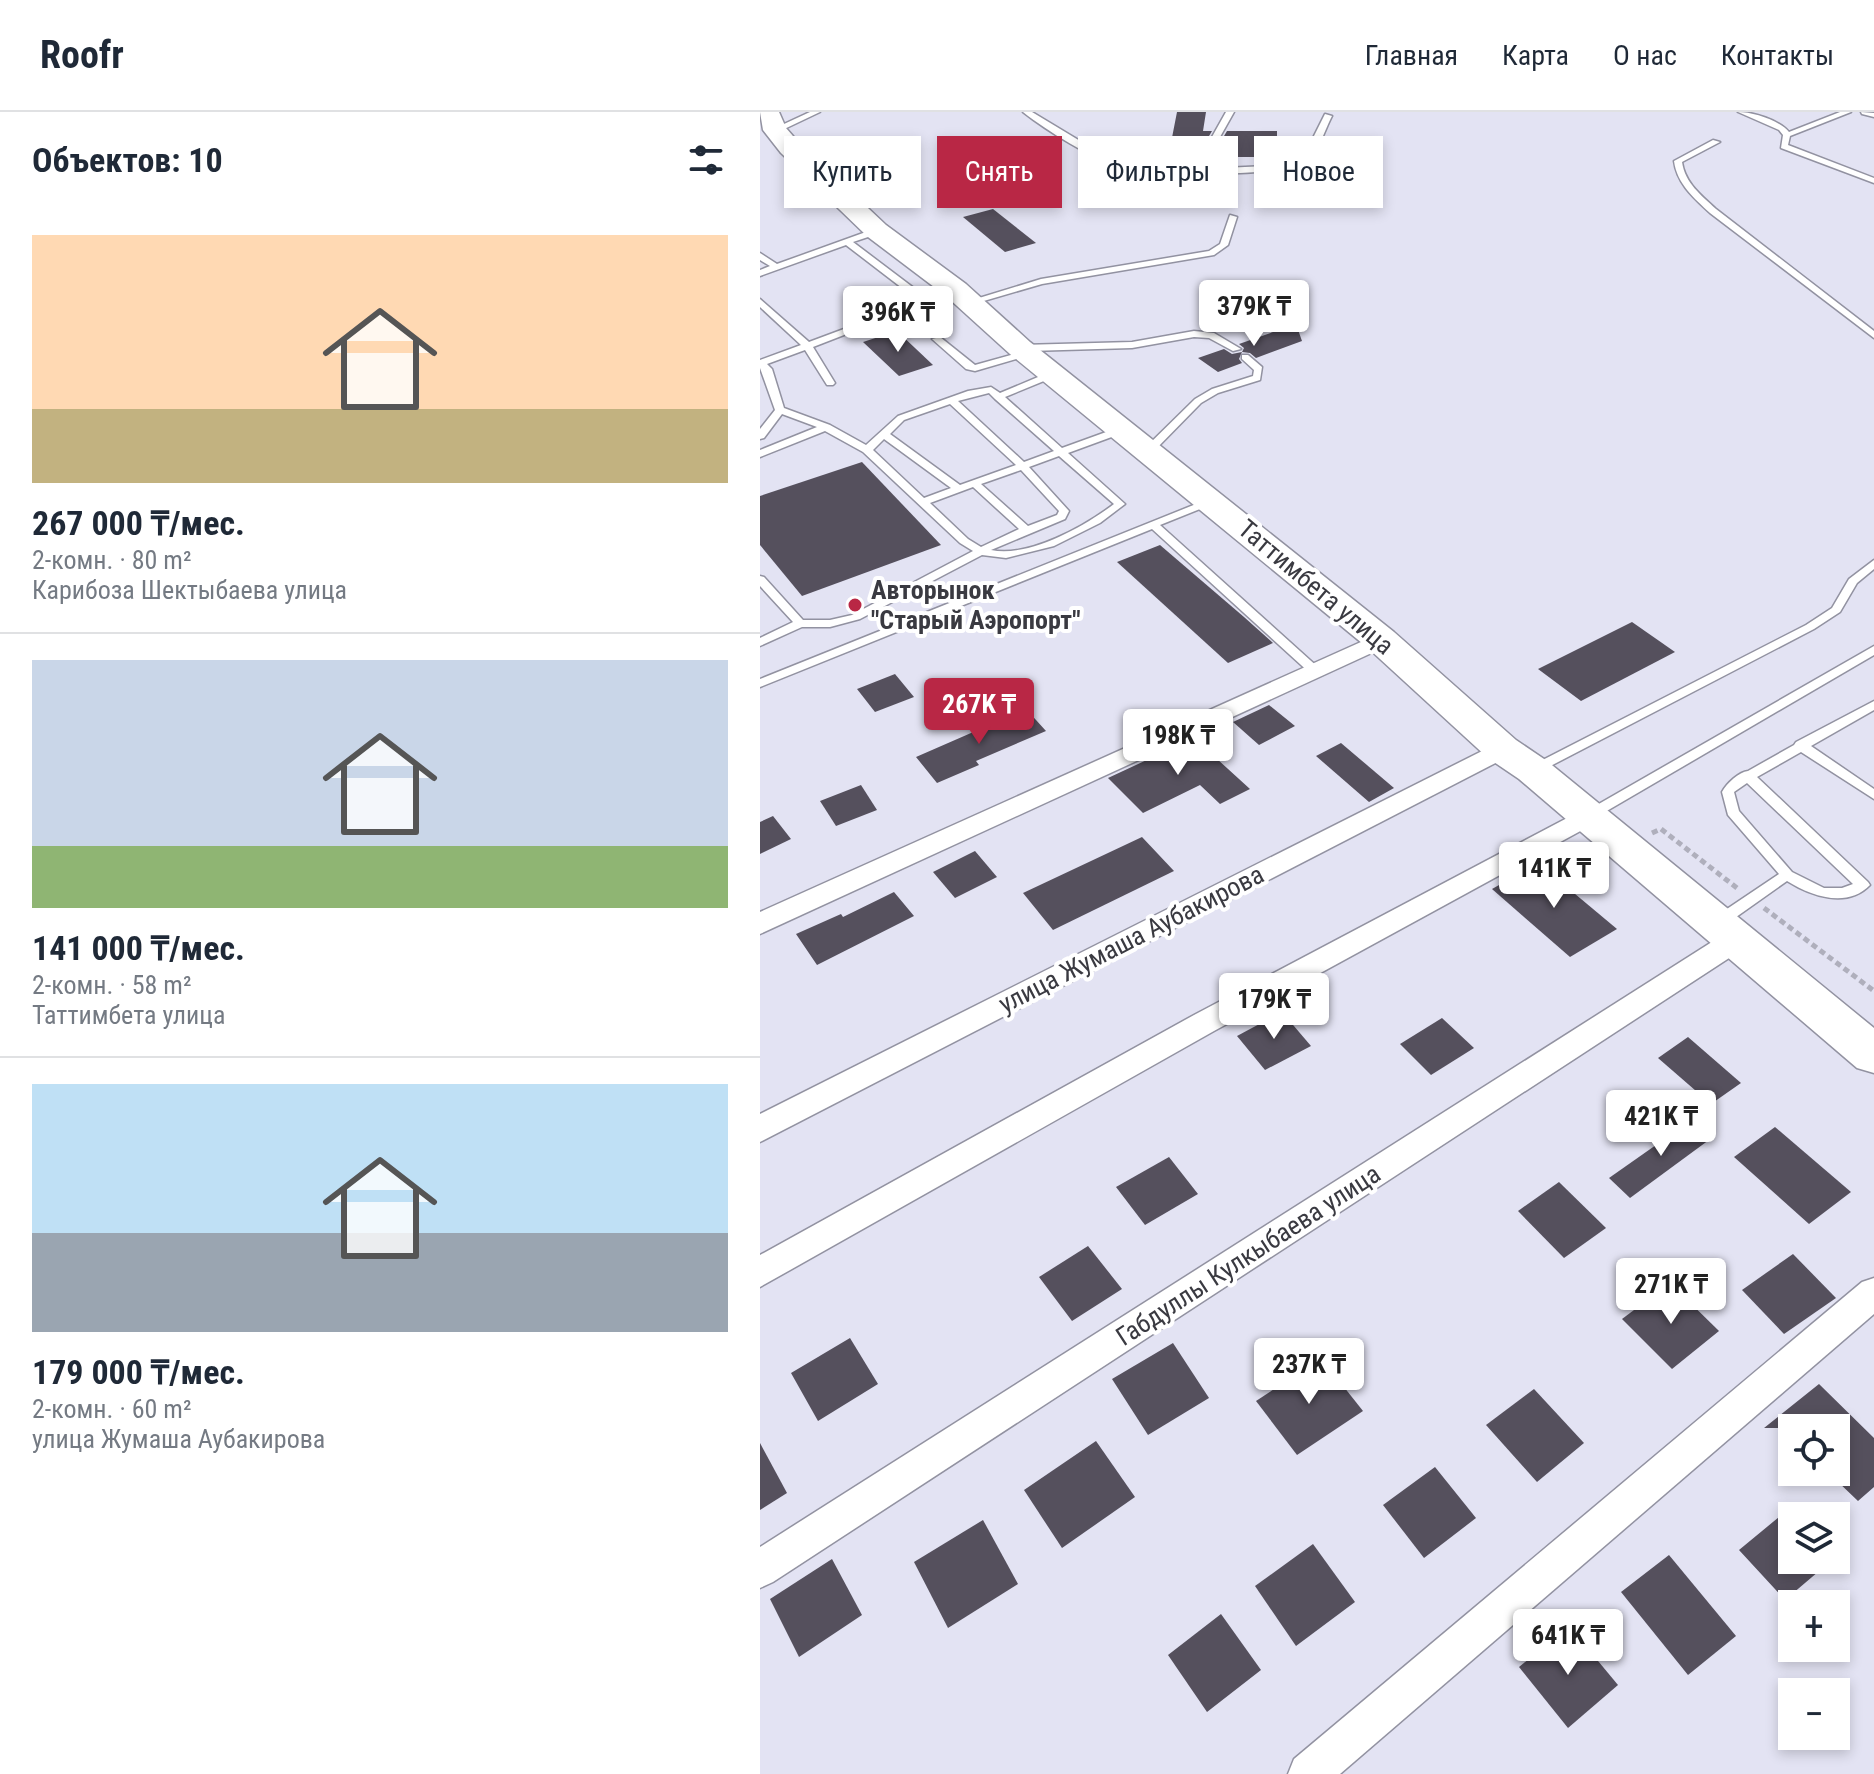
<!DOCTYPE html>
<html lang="ru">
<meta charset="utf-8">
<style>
body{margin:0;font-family:"Roboto Condensed",sans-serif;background:#f2f2f3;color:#1f2937;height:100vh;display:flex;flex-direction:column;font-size:30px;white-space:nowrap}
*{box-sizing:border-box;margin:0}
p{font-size:26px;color:#747a83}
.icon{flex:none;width:44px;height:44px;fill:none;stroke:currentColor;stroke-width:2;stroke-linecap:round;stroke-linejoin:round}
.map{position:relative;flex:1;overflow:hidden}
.details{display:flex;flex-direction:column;background:#fff;width:760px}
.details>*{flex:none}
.banner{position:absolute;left:24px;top:24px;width:760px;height:72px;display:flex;gap:16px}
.buttons{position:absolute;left:1018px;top:1302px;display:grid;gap:16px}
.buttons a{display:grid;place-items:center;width:72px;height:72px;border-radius:0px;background:#fff;box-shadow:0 4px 12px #0003;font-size:40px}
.price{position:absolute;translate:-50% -68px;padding:0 18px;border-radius:8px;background:#fff;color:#222;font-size:26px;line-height:52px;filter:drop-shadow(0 2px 4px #0008)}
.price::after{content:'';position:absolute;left:50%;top:48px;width:24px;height:18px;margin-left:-12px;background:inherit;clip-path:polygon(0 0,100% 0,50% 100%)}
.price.selected{background:#b92745;color:#fff}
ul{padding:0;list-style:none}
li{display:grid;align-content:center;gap:16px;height:424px;padding:0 32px}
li+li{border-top:2px solid #e0e1e3}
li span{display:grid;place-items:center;height:248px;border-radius:0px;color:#555}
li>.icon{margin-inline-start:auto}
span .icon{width:144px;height:144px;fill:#fffc;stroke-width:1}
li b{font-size:34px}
h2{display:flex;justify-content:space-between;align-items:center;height:96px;padding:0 32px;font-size:34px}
.pill{padding:0 28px;border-radius:0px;background:#fff;box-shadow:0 4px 12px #0003;font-size:28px;line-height:72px}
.pill.selected{background:#b92745;color:#fff}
header{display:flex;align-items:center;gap:48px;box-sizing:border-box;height:112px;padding:0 40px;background:#fff;border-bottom:2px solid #e0e1e3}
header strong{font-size:38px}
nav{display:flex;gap:44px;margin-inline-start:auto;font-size:28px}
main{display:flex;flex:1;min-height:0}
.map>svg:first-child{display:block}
.building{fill:#55505d}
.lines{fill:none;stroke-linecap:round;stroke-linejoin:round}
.service-casing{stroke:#9292a1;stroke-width:3}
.minor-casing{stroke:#9292a1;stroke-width:3}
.primary-casing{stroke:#9292a1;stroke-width:3}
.path{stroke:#afafbc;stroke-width:5;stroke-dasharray:6 4;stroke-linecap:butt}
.service{fill:#fff;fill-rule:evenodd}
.minor{fill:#fff;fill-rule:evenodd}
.primary{fill:#fff;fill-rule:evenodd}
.poi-dot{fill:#b92745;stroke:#fff;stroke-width:3}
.labels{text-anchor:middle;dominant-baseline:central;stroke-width:8;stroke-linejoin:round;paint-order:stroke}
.street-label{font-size:26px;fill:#3a3a41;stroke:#fff}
.poi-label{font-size:26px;font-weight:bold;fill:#3a3a41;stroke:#fff;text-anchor:start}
</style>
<header>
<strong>Roofr</strong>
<nav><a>Главная</a><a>Карта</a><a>О нас</a><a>Контакты</a></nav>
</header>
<main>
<section class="details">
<h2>Объектов: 10<svg class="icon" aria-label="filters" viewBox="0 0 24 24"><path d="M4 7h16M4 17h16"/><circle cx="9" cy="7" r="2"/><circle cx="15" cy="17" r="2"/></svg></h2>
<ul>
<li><span style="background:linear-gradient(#ffd9b3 70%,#c2b280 0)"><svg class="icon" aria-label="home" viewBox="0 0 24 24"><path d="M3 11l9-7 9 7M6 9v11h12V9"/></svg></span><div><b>267 000 ₸/мес.</b><p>2-комн. · 80 m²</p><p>Карибоза Шектыбаева улица</p></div></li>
<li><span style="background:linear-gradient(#c9d6e8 75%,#8fb573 0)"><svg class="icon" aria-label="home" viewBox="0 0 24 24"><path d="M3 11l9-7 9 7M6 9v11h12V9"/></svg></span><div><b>141 000 ₸/мес.</b><p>2-комн. · 58 m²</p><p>Таттимбета улица</p></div></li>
<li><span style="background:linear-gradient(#bfe0f5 60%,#9aa5b1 0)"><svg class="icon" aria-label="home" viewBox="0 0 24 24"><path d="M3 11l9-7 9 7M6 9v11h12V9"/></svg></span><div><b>179 000 ₸/мес.</b><p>2-комн. · 60 m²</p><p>улица Жумаша Аубакирова</p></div></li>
</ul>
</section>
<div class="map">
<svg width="1114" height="1662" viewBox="0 0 1114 1662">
<rect width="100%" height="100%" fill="#e3e3f3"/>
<g class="building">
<path d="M417,0H446L443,19H452L439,41H409Z"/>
<path d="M467,19H517V45H474V41H454Z"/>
<path d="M233,97L276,131L245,140L203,105Z"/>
<path d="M536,212L542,229L496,246L490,241L482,240L479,247L482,251L458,260L438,246L464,237L472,242L482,240L484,236L479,232Z"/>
<path d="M137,219L173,253L139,264L103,230Z"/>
<path d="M102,350L181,433L42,484L0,433V384Z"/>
<path d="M400,433L484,505L513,531L468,551L357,450Z"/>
<path d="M872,510L915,540L821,589L778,557Z"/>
<path d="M135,562L154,585L115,600L97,577Z"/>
<path d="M509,593L535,614L499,633L473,610Z"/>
<path d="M266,597L286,619L216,649L219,653L177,671L156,645Z"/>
<path d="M434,626L490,677L460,692L440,673L383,701L348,666Z"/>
<path d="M581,631L634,676L609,690L556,644Z"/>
<path d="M101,673L117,698L76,714L60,689Z"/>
<path d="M13,704L31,727L0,742V710Z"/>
<path d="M382,725L414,759L293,818L263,781Z"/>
<path d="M215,739L237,765L195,786L173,760Z"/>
<path d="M778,751L857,817L810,845L732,777Z"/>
<path d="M134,780L154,804L57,853L36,822L81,802L83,805Z"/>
<path d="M522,900L551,934L505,958L477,924Z"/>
<path d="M682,906L714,936L671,963L640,932Z"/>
<path d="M928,925L981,971L951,992L898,946Z"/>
<path d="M933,1007L953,1025L870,1086L849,1066Z"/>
<path d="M1015,1015L1091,1080L1049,1112L974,1045Z"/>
<path d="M409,1045L438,1082L385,1113L356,1075Z"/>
<path d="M799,1070L846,1116L804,1146L758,1099Z"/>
<path d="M328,1134L362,1177L312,1209L279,1165Z"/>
<path d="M1033,1142L1076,1186L1024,1222L982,1178Z"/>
<path d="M910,1171L959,1219L912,1257L862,1207Z"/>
<path d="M90,1226L118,1272L58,1309L31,1261Z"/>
<path d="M413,1231L449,1286L388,1323L352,1267Z"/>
<path d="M561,1246L603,1299L537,1343L496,1289Z"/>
<path d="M1059,1272L1114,1326V1375L1098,1389L1076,1368V1316H1004Z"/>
<path d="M774,1277L824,1331L777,1370L726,1313Z"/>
<path d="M336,1329L375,1385L302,1436L264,1378Z"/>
<path d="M0,1331L27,1381L0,1398Z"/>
<path d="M675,1355L716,1406L664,1446L623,1393Z"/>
<path d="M1019,1405L1032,1419V1448H1072L1025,1488L979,1438Z"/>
<path d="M223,1408L258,1472L188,1516L154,1450Z"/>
<path d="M553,1432L595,1490L536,1534L495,1474Z"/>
<path d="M909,1443L976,1524L928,1563L861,1480Z"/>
<path d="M72,1447L102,1503L39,1545L10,1487Z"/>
<path d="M461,1502L501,1558L447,1600L408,1543Z"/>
<path d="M809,1514L858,1573L808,1616L759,1555Z"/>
</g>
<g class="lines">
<defs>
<g id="service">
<path d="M50,0H60L18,20L11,18Z"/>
<path d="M263,0H272L340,41L365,52L434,57L466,0H474L442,57L528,53L543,46L565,2L572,4C566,15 558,40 549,48C531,66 386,64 360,55C331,46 287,19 263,0Z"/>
<path d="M978,0C993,0 1019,8 1029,20L1080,0H1091L1030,24L1028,33L1114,66V71L1021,36L1023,23L1019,18Z"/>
<path d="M1101,0L1114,1V5L1102,2Z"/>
<path d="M953,28L960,30L922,50C925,71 941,83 956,97L1114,219V226L950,101C934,86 917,72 914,49Z"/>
<path d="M470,103L477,105L468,133L454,143L282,172L210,193L206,190L281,167L449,139L460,132Z"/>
<path d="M117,116L120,117V121L93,130L167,186L196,175L200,178L53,235L75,271L73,273H67L45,238L7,252L12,257L24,296L70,313L106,333L138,304L208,279L231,275L240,281L290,260H296V264L245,285L302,336L360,315H368V319L308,341L365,392L340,411L294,434L246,446L222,443L100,507L70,515H42L0,534V526L33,510L0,474V464L4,465L43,508H70L92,503L213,439L200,431L103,340L65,319L0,345V338L57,315L22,302L4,326L0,327V317L15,298L0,256V248L41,233L0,195V187L49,230L159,189L86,133L0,164V158L10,154L0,148V141L17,152ZM229,281L235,287L294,339L264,350L198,289ZM190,292L256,353L200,373L130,322L144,308ZM124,327L191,376L164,386L113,338ZM299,344L354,392C325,414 269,446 231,438L305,407L309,399L269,355ZM261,358L299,399L297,403L268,414L221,372ZM213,375L259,417L221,435L208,427L170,391Z"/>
<path d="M434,219L454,221L481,237L473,239L449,226L434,225L372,236L269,239L272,241L270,243L215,259L206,257L172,227L180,225L215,253L265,239L258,238L256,236L261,233L372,230Z"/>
<path d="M482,243H488L502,255L500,268L458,281L441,291L392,341H384V337L435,287L452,277L493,264L494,258L482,247Z"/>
<path d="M451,386L455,387V391L400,413L560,557V563H552L392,417L0,575V567Z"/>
<path d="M1114,448V457L1097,471L1080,500L1054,517L777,661H769L767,658L769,655L1046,513L1072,496L1089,467Z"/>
<path d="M1114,534V543L833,707L828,708L822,704L823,701Z"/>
<path d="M1114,589V598L1051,634L1114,677V687L1041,640L997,665L1108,770L1110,773C1087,797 1051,784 1027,769L962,815H952L950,811L952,807L1019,762L968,703L962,680C967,671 979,660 988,659L1034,633L1036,630ZM987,671L1093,772L1082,776H1064L1032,760L979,699L974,680Z"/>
</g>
<g id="minor">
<path d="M621,521L629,523L633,528L629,533L0,822V800Z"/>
<path d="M742,629L751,631L754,637L751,643L0,1030V1002Z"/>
<path d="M828,695L837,698L841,704L837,710L454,919L0,1175V1143L434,903Z"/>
<path d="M976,818L986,821L990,828L986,835L13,1470L0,1476V1435L966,821Z"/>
<path d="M1114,1166V1202L580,1662H528L534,1647L1102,1170Z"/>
</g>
<path id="primary" d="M0,0H19L26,16L39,31L126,113L206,172L270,230L634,520L756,628L787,649L1114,916V961L1097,956L759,667L728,646L608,536L250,242L186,184L108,125L21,41L3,18Z"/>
</defs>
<use href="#service" class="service-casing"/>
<use href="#minor" class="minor-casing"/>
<use href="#primary" class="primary-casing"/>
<g class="path">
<path d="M892,721L901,717L977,776"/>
<path d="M1004,796L1114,879"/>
</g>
<use href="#service" class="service"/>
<use href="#minor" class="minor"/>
<use href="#primary" class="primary"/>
</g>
<circle class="poi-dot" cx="95" cy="493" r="8"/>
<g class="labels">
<g class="street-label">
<text transform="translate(556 475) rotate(40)">Таттимбета улица</text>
<text transform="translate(371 827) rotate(-27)">улица Жумаша Аубакирова</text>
<text transform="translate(488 1143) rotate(-33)">Габдуллы Кулкыбаева улица</text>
</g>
<g class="poi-label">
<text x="111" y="478">Авторынок<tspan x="111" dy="30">"Старый Аэропорт"</tspan></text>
</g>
</g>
</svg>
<div class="buttons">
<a><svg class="icon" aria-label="locate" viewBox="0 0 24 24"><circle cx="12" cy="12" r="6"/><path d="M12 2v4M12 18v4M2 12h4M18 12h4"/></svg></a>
<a><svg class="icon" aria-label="layers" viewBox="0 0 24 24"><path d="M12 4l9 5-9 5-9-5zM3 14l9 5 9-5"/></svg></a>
<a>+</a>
<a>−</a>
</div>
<b class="price" style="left:494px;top:236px">379K ₸</b>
<b class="price" style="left:138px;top:242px">396K ₸</b>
<b class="price selected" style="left:219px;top:634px">267K ₸</b>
<b class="price" style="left:418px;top:665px">198K ₸</b>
<b class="price" style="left:794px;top:798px">141K ₸</b>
<b class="price" style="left:514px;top:929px">179K ₸</b>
<b class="price" style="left:901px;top:1046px">421K ₸</b>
<b class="price" style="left:911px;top:1214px">271K ₸</b>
<b class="price" style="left:549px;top:1294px">237K ₸</b>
<b class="price" style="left:808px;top:1565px">641K ₸</b>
<div class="banner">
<a class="pill">Купить</a>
<a class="pill selected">Снять</a>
<a class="pill">Фильтры</a>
<a class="pill">Новое</a>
</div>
</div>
</main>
